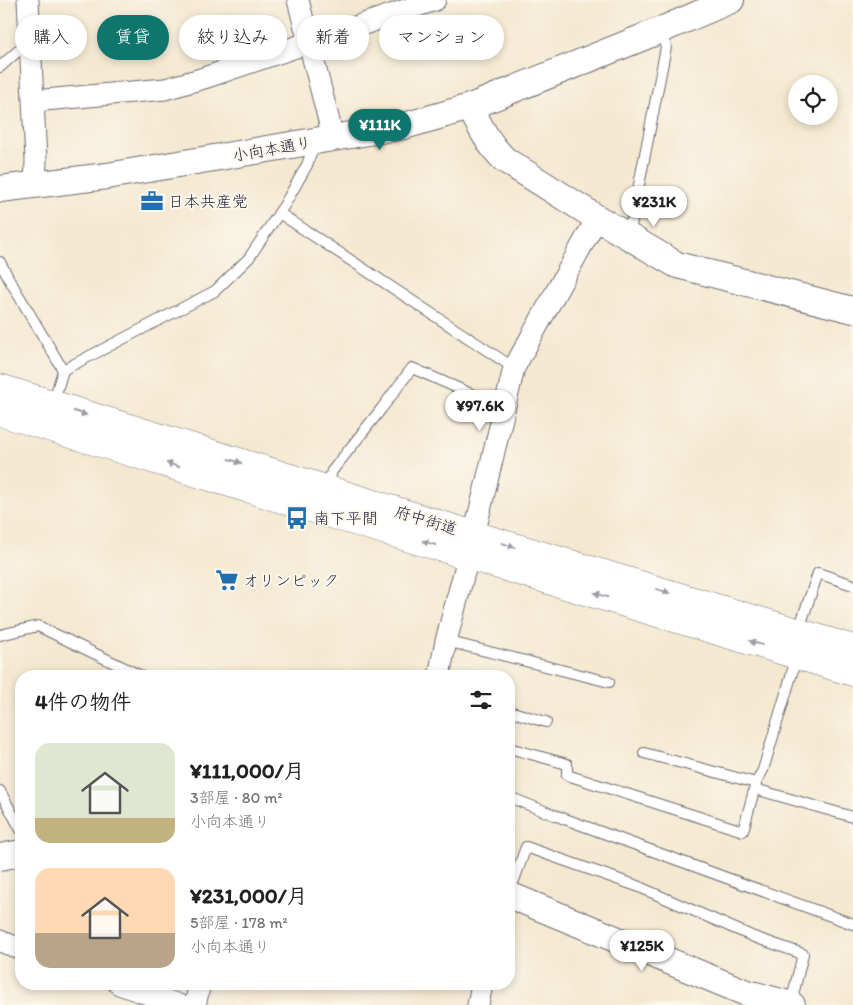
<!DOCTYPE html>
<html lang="ja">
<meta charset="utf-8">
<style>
body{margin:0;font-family:Itim,"Klee One",sans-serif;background:#f2f2f2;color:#222;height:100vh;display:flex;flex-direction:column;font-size:19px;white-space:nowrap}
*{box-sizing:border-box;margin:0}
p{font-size:16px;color:#767676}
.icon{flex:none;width:28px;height:28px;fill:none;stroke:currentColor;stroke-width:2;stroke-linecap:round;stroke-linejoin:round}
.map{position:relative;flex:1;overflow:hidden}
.panel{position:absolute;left:15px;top:670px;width:500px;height:320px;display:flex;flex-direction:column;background:#fff;border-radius:20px;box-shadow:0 2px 8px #0003}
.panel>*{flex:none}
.guide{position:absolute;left:15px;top:15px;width:500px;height:45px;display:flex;gap:10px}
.buttons{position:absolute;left:788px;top:75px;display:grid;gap:10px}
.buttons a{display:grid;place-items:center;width:50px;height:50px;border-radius:50%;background:#fff;box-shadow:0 2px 8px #0003;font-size:25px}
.price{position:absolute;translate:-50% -42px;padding:0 11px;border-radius:18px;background:#fff;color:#222;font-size:16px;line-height:32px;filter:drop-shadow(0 1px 2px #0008)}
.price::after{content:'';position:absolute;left:50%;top:30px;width:15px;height:11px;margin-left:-8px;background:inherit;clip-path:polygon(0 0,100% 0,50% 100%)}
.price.current{background:#0f766e;color:#fff}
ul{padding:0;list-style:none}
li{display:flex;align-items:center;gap:15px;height:125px;padding:0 20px}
li span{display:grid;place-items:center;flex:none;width:140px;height:100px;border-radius:15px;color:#555}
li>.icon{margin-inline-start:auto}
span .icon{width:60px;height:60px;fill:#fffc;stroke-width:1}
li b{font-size:21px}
h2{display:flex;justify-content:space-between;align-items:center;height:60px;padding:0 20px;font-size:21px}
.tag{padding:0 18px;border-radius:22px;background:#fff;box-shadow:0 2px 8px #0003;font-size:18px;line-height:45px}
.tag.current{background:#0f766e;color:#fff}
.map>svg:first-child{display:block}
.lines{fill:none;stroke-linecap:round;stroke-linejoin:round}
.service-casing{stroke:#6c676f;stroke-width:12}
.minor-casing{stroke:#6c676f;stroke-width:23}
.tertiary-casing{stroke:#6c676f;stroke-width:28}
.trunk-casing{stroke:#6c676f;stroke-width:29}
.service{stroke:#fff;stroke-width:10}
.minor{stroke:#fff;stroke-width:21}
.tertiary{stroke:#fff;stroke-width:26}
.trunk{stroke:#fff;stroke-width:28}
.oneway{fill:#9c9ca7}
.labels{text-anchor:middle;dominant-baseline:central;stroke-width:4;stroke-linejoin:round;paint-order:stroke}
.street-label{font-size:16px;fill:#22223b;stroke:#fbf7ec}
.poi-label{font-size:16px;fill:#22223b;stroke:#fbf7ec;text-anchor:start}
</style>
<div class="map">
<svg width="853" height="1005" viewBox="0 0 853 1005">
<rect width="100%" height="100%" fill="#fbf7ec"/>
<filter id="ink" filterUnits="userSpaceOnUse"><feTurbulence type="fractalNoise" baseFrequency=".02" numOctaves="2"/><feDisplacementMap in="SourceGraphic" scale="10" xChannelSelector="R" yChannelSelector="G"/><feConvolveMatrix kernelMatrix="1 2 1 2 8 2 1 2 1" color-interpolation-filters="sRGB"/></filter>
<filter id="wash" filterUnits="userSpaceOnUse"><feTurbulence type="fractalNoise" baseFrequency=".0096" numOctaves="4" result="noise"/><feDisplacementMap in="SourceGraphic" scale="20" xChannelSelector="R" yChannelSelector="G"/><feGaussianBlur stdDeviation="1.12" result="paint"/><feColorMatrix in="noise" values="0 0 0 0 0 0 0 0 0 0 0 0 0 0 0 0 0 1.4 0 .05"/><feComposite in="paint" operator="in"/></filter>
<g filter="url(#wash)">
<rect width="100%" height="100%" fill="#f4e8d0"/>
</g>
<g filter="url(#ink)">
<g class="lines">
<defs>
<g id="service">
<path d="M0,67L29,41"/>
<path d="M279,213L514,368"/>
<path d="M629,236L666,47L661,31"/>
<path d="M0,262L9,279L63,370"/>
<path d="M53,404L63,370L215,291L249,258L285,204L307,165L315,142"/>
<path d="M327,488L332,471L382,408L412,368L485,400L505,404"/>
<path d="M798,632L818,573L853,585"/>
<path d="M0,635L38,626L141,676"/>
<path d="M446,641L609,682"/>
<path d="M509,711L546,722"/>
<path d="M509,748L567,764V775L743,831L756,783L763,770L797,656"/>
<path d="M644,753L756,783"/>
<path d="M755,789L853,817"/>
<path d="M0,791L21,830"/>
<path d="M509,797L554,815L853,924"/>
<path d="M509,894L526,847L637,886L754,937L803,954L791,1003"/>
</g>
<g id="minor">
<path d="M28,0L36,160L35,186"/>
<path d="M298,0L329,121L332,138"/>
<path d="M34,101L165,89L204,78L435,0"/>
<path d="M439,676L446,641L474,535L514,368L597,218"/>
<path d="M0,941L21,949"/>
<path d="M119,984L179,1005"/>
<path d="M195,1005L200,984"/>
<path d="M478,1005L482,984"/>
</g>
<g id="tertiary">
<path d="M470,107C480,127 489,145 505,160L597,218L677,265L853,310"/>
<path d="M0,189L107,176L404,126L470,107L661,30L731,0"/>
<path d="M0,857L21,853"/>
<path d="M509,895L744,992L792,1005"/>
</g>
<g id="trunk">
<path d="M0,388L474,535L853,649"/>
<path d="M0,412L324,512L853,672"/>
</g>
</defs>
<use href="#service" class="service-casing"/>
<use href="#minor" class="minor-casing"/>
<use href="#tertiary" class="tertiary-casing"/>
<use href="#trunk" class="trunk-casing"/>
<use href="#service" class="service"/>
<use href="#minor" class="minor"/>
<use href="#tertiary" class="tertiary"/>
<use href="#trunk" class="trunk"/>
</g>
<defs><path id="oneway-solid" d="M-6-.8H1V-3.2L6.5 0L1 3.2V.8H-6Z" transform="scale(1.25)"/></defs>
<g class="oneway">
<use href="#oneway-solid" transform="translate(80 413) rotate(17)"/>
<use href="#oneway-solid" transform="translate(235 461) rotate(17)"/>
<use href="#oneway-solid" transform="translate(173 465) rotate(-163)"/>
<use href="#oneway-solid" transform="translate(429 543) rotate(-163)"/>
<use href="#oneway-solid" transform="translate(508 545) rotate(17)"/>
<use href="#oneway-solid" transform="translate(663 591) rotate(17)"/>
<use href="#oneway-solid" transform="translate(601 595) rotate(-163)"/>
<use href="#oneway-solid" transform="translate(756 643) rotate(-163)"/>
</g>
</g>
<defs>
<symbol id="office-bare" viewBox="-9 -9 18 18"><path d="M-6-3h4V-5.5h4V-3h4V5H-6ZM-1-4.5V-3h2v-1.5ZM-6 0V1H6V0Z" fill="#1f6fb2" stroke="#fbf7ec" stroke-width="2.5" paint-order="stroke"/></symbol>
<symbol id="bus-bare" viewBox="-9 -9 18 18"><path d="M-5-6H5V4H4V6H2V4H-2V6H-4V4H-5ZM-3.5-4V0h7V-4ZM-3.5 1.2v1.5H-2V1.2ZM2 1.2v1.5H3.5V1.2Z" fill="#1f6fb2" stroke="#fbf7ec" stroke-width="2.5" paint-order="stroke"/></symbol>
<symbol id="supermarket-bare" viewBox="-9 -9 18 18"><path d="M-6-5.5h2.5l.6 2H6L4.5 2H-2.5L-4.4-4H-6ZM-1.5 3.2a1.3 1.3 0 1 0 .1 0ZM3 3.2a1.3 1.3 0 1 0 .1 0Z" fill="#1f6fb2" stroke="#fbf7ec" stroke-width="2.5" paint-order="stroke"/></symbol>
</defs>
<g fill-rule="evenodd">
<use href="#office-bare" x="136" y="185" width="32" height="32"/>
<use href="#bus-bare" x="281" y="502" width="32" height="32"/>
<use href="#supermarket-bare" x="211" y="564" width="32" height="32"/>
</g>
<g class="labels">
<g class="street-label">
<text transform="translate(272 149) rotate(-10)">小向本通り</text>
<text transform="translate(426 520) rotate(17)">府中街道</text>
</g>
<g class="poi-label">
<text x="168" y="201">日本共産党</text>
<text x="314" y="518">南下平間</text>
<text x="243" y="580">オリンピック</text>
</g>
</g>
</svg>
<div class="buttons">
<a><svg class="icon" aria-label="locate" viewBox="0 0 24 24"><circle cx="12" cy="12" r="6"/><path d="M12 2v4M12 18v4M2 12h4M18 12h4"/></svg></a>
</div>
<b class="price current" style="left:380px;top:151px">¥111K</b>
<b class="price" style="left:654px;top:228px">¥231K</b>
<b class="price" style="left:480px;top:432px">¥97.6K</b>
<b class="price" style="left:642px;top:972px">¥125K</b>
<div class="guide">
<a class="tag">購入</a>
<a class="tag current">賃貸</a>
<a class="tag">絞り込み</a>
<a class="tag">新着</a>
<a class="tag">マンション</a>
</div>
<section class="panel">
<h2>4件の物件<svg class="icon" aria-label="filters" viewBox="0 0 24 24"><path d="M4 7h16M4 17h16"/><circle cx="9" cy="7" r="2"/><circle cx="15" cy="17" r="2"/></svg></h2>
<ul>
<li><span style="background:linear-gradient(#dfe7d0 75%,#c2b280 0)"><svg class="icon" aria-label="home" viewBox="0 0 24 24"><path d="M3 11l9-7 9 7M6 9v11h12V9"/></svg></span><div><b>¥111,000/月</b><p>3部屋 · 80 m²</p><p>小向本通り</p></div></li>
<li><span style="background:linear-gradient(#ffd9b3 65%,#b9a48a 0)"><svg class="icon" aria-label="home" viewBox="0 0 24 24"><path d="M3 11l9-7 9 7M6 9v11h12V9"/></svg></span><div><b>¥231,000/月</b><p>5部屋 · 178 m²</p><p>小向本通り</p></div></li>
</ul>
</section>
</div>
